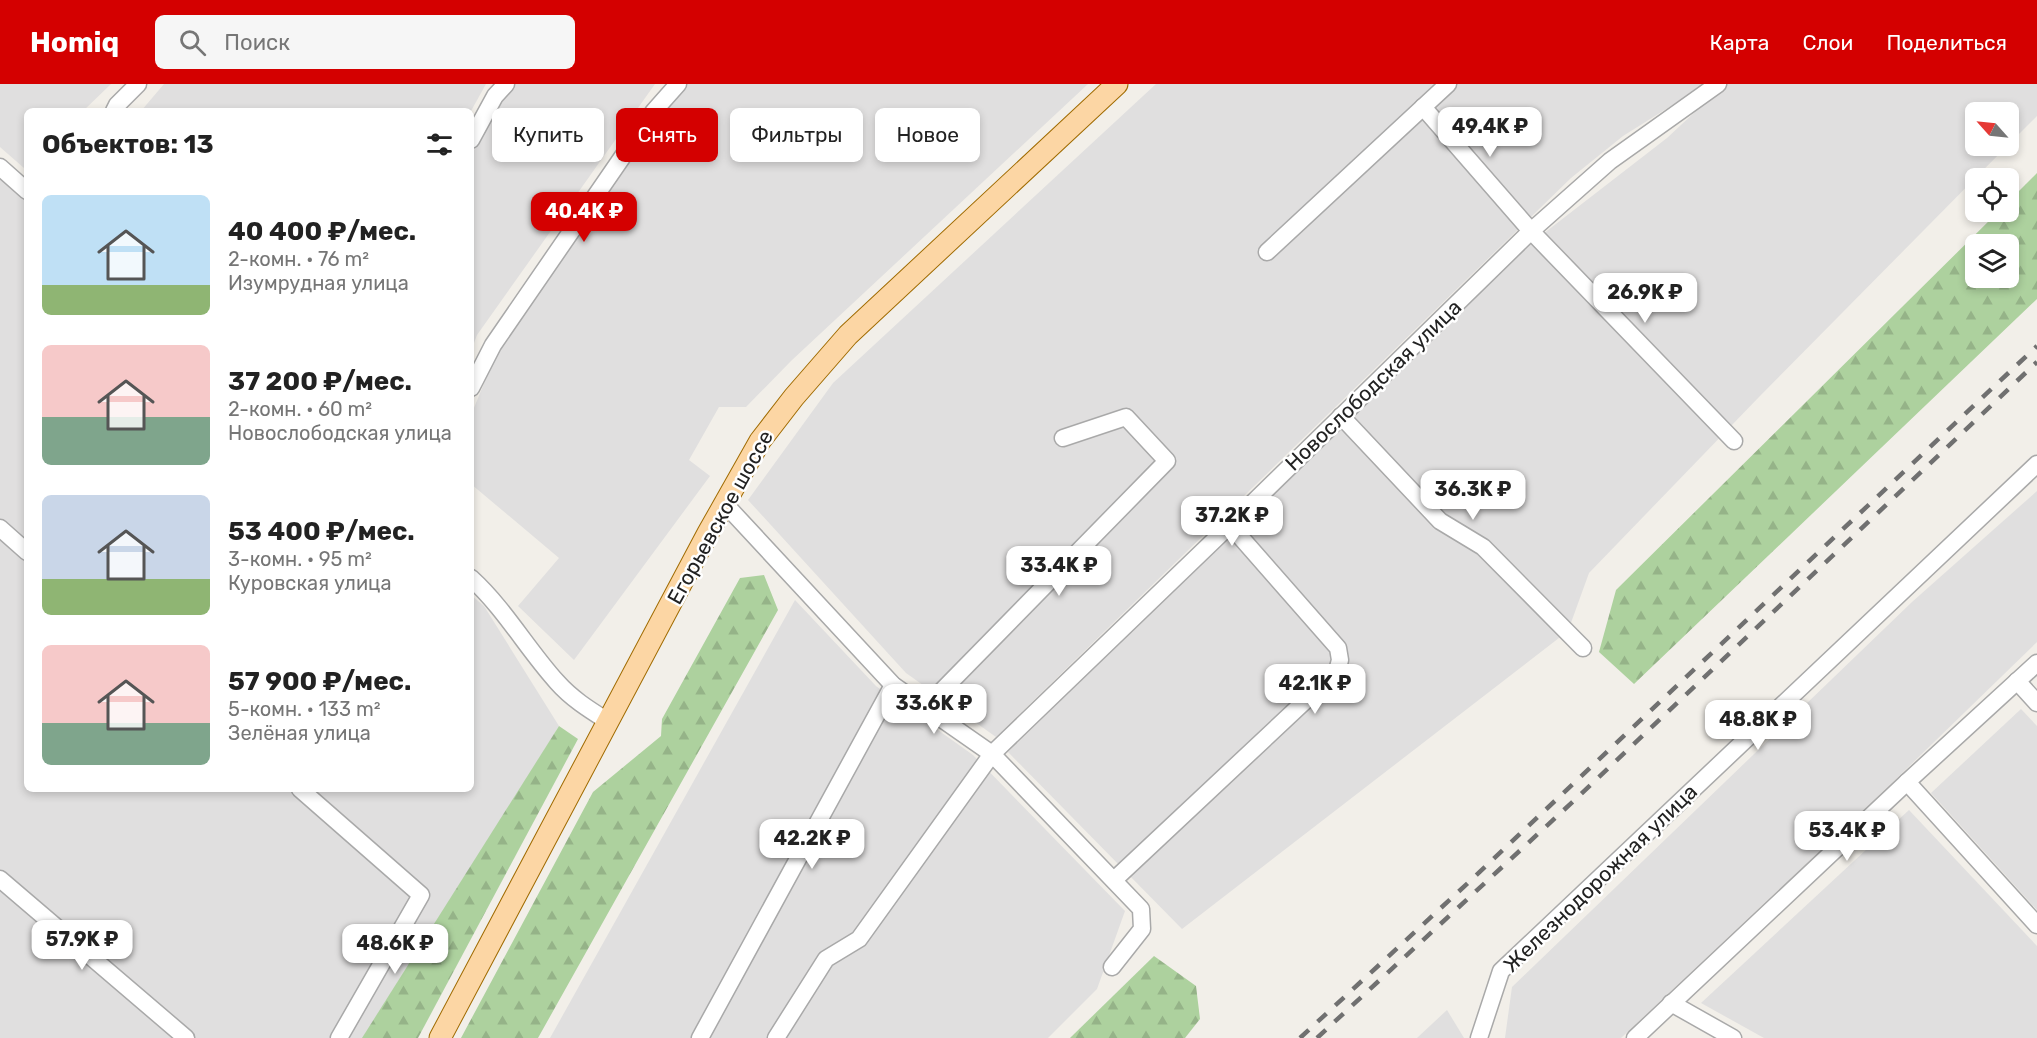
<!DOCTYPE html>
<html lang="ru">
<meta charset="utf-8">
<style>
body{margin:0;font-family:Rubik,sans-serif;background:#f6f6f6;color:#222;height:100vh;display:flex;flex-direction:column;font-size:22px;white-space:nowrap}
*{box-sizing:border-box;margin:0}
p{font-size:20px;color:#767676}
.icon{flex:none;width:33px;height:33px;fill:none;stroke:currentColor;stroke-width:2;stroke-linecap:round;stroke-linejoin:round}
.map{position:relative;flex:1;overflow:hidden}
.drawer{position:absolute;left:24px;top:24px;width:450px;height:684px;display:flex;flex-direction:column;background:#fff;border-radius:9px;box-shadow:0 3px 9px #0003}
.drawer>*{flex:none}
.hud{position:absolute;left:492px;top:24px;width:570px;height:54px;display:flex;gap:12px}
.needle{width:39px;rotate:297deg}
.controls{position:absolute;left:1965px;top:18px;display:grid;gap:12px}
.controls a{display:grid;place-items:center;width:54px;height:54px;border-radius:9px;background:#fff;box-shadow:0 3px 9px #0003;font-size:30px}
.price{position:absolute;translate:-50% -51px;padding:0 14px;border-radius:12px;background:#fff;color:#222;font-size:20px;line-height:39px;filter:drop-shadow(0 2px 3px #0008)}
.price::after{content:'';position:absolute;left:50%;top:36px;width:18px;height:14px;margin-left:-9px;background:inherit;clip-path:polygon(0 0,100% 0,50% 100%)}
.price.current{background:#d40000;color:#fff}
ul{padding:0;list-style:none}
li{display:flex;align-items:center;gap:18px;height:150px;padding:0 18px}
li span{display:grid;place-items:center;flex:none;width:168px;height:120px;border-radius:9px;color:#555}
li>.icon{margin-inline-start:auto}
span .icon{width:72px;height:72px;fill:#fffc;stroke-width:1}
li b{font-size:26px}
h2{display:flex;justify-content:space-between;align-items:center;height:72px;padding:0 18px;font-size:26px}
.chip{padding:0 21px;border-radius:9px;background:#fff;box-shadow:0 3px 9px #0003;font-size:21px;line-height:54px}
.chip.current{background:#d40000;color:#fff}
header{display:flex;align-items:center;gap:36px;box-sizing:border-box;height:84px;padding:0 30px;background:#d40000;color:#fff}
header strong{font-size:28px}
nav{display:flex;gap:33px;margin-inline-start:auto;font-size:21px}
.search{width:420px;height:54px;background:#f6f6f6;display:flex;align-items:center;gap:15px;box-sizing:border-box;padding:0 21px;border-radius:9px;color:#767676;font-size:22px}
.map>svg:first-child{display:block}
.residential{fill:#e0dfdf}
.forest{fill:url(#forest-firs);fill-rule:evenodd}
.lines{fill:none;stroke-linecap:round;stroke-linejoin:round}
.minor-casing{stroke:#a9a9a9;stroke-width:19}
.major-casing{stroke:#a06b00;stroke-width:23}
.minor{stroke:#fff;stroke-width:16}
.major{stroke:#fcd6a4;stroke-width:21}
.rail{stroke:#707070;stroke-width:4.5;stroke-dasharray:12 12;stroke-linecap:butt}
.labels{text-anchor:middle;dominant-baseline:central;stroke-width:5;stroke-linejoin:round;paint-order:stroke}
.street-label{font-size:21px;fill:#222;stroke:#fff}
</style>
<header>
<strong>Homiq</strong>
<div class="search"><svg class="icon" aria-label="search" viewBox="0 0 24 24"><circle cx="10" cy="10" r="6"/><path d="M15 15l6 6"/></svg>Поиск</div>
<nav><a>Карта</a><a>Слои</a><a>Поделиться</a></nav>
</header>
<div class="map">
<svg width="2037" height="954" viewBox="0 0 2037 954">
<defs>
<pattern id="forest-firs" width="22" height="20" patternUnits="userSpaceOnUse" patternTransform="scale(1.5)"><rect width="22" height="20" fill="#add19e"/><path d="M5 1l3.5 6h-7zM16 11l3.5 6h-7z" fill="#95b388"/></pattern>
</defs>
<rect width="100%" height="100%" fill="#f2efe9"/>
<g class="residential">
<path d="M0,0H111L83,27H27V82L24,84L0,63Z"/>
<path d="M164,0H486L471,27H141Z"/>
<path d="M514,0H655L477,251L471,267V72L500,14Z"/>
<path d="M682,0H1088L791,277L746,323H719L689,376L710,392L574,576L518,522L559,474L471,400V331L502,256Z"/>
<path d="M1156,0H1706L1623,52L1571,94L996,653L906,589L748,416L833,299Z"/>
<path d="M1725,0H2037V32L2009,60L2008,28H1976V62H2007L1759,313L1589,489L1568,547L1182,845L1008,668L1530,160L1667,54Z"/>
<path d="M0,91L27,115V705H471V511L484,522L559,642L369,954H0Z"/>
<path d="M2037,407V558L1896,695L1621,954H1505L1512,903L1912,518Z"/>
<path d="M795,516L876,602L973,671L1125,827L1097,905L1048,954H550Z"/>
<path d="M2021,625L2037,642V826L1931,709Z"/>
<path d="M1909,726L2037,862V954H1764L1701,919Z"/>
<path d="M1447,926L1464,954H1417Z"/>
</g>
<g class="forest">
<path d="M2037,89V215L1634,600L1599,568L1616,506L1998,128H2008L2009,117ZM1976,160H2008V194H1976Z"/>
<path d="M764,491L778,526L538,954H461L593,708L661,652L662,635L740,494Z"/>
<path d="M559,642L578,655L418,954H362Z"/>
<path d="M1154,872L1196,902L1200,935L1185,954H1070Z"/>
</g>
<g class="lines">
<defs>
<g id="minor">
<path d="M1423,23L1531,147L1734,357"/>
<path d="M114,27L117,21L138,0"/>
<path d="M471,56L495,12L506,0"/>
<path d="M0,83L27,107"/>
<path d="M1267,168L1448,0"/>
<path d="M471,304L493,261L654,27L678,0"/>
<path d="M1341,332L1440,437L1483,463L1583,564"/>
<path d="M724,419L893,601L992,670L1141,825L1142,845L1112,883"/>
<path d="M0,444L27,468"/>
<path d="M471,494C505,525 527,565 557,598C572,615 590,626 609,638"/>
<path d="M2017,597L2037,619"/>
<path d="M925,624L1167,377L1126,333L1063,354"/>
<path d="M1907,698L2037,841"/>
<path d="M300,705L421,811L339,954"/>
<path d="M0,795L186,954"/>
<path d="M1114,796L1337,587L1340,576L1338,564L1230,441"/>
<path d="M1671,919L1733,954"/>
<path d="M700,954L893,601"/>
<path d="M776,954L826,875L859,855L992,670L1230,441L1531,147L1610,77L1718,0"/>
<path d="M1479,954L1501,887L2037,380"/>
<path d="M1635,954L1907,698L2037,579"/>
</g>
<path id="major" d="M440,954L708,449L760,357L794,313L848,251L1117,0"/>
</defs>
<use href="#minor" class="minor-casing"/>
<use href="#major" class="major-casing"/>
<use href="#minor" class="minor"/>
<use href="#major" class="major"/>
<g class="rail">
<path d="M1300,954L1469,798L2037,262"/>
<path d="M1317,954L1579,712L2037,278"/>
</g>
</g>
<g class="labels">
<g class="street-label">
<text transform="translate(1373 301) rotate(-44)">Новослободская улица</text>
<text transform="translate(720 433) rotate(-61)">Егорьевское шоссе</text>
<text transform="translate(1600 794) rotate(-44)">Железнодорожная улица</text>
</g>
</g>
</svg>
<div class="controls">
<a><svg class="needle" viewBox="-14 -14 28 28"><path d="M0-13l5 13h-10z" fill="#e53935"/><path d="M0 13l5-13h-10z" fill="#767676"/></svg></a>
<a><svg class="icon" aria-label="locate" viewBox="0 0 24 24"><circle cx="12" cy="12" r="6"/><path d="M12 2v4M12 18v4M2 12h4M18 12h4"/></svg></a>
<a><svg class="icon" aria-label="layers" viewBox="0 0 24 24"><path d="M12 4l9 5-9 5-9-5zM3 14l9 5 9-5"/></svg></a>
</div>
<b class="price" style="left:1490px;top:74px">49.4K ₽</b>
<b class="price current" style="left:584px;top:159px">40.4K ₽</b>
<b class="price" style="left:1645px;top:240px">26.9K ₽</b>
<b class="price" style="left:1473px;top:437px">36.3K ₽</b>
<b class="price" style="left:1232px;top:463px">37.2K ₽</b>
<b class="price" style="left:1059px;top:513px">33.4K ₽</b>
<b class="price" style="left:1315px;top:631px">42.1K ₽</b>
<b class="price" style="left:934px;top:651px">33.6K ₽</b>
<b class="price" style="left:1758px;top:667px">48.8K ₽</b>
<b class="price" style="left:1847px;top:778px">53.4K ₽</b>
<b class="price" style="left:812px;top:786px">42.2K ₽</b>
<b class="price" style="left:82px;top:887px">57.9K ₽</b>
<b class="price" style="left:395px;top:891px">48.6K ₽</b>
<div class="hud">
<a class="chip">Купить</a>
<a class="chip current">Снять</a>
<a class="chip">Фильтры</a>
<a class="chip">Новое</a>
</div>
<section class="drawer">
<h2>Объектов: 13<svg class="icon" aria-label="filters" viewBox="0 0 24 24"><path d="M4 7h16M4 17h16"/><circle cx="9" cy="7" r="2"/><circle cx="15" cy="17" r="2"/></svg></h2>
<ul>
<li><span style="background:linear-gradient(#bfe0f5 75%,#8fb573 0)"><svg class="icon" aria-label="home" viewBox="0 0 24 24"><path d="M3 11l9-7 9 7M6 9v11h12V9"/></svg></span><div><b>40 400 ₽/мес.</b><p>2-комн. · 76 m²</p><p>Изумрудная улица</p></div></li>
<li><span style="background:linear-gradient(#f6c9c9 60%,#7fa58c 0)"><svg class="icon" aria-label="home" viewBox="0 0 24 24"><path d="M3 11l9-7 9 7M6 9v11h12V9"/></svg></span><div><b>37 200 ₽/мес.</b><p>2-комн. · 60 m²</p><p>Новослободская улица</p></div></li>
<li><span style="background:linear-gradient(#c9d6e8 70%,#8fb573 0)"><svg class="icon" aria-label="home" viewBox="0 0 24 24"><path d="M3 11l9-7 9 7M6 9v11h12V9"/></svg></span><div><b>53 400 ₽/мес.</b><p>3-комн. · 95 m²</p><p>Куровская улица</p></div></li>
<li><span style="background:linear-gradient(#f6c9c9 65%,#7fa58c 0)"><svg class="icon" aria-label="home" viewBox="0 0 24 24"><path d="M3 11l9-7 9 7M6 9v11h12V9"/></svg></span><div><b>57 900 ₽/мес.</b><p>5-комн. · 133 m²</p><p>Зелёная улица</p></div></li>
</ul>
</section>
</div>
